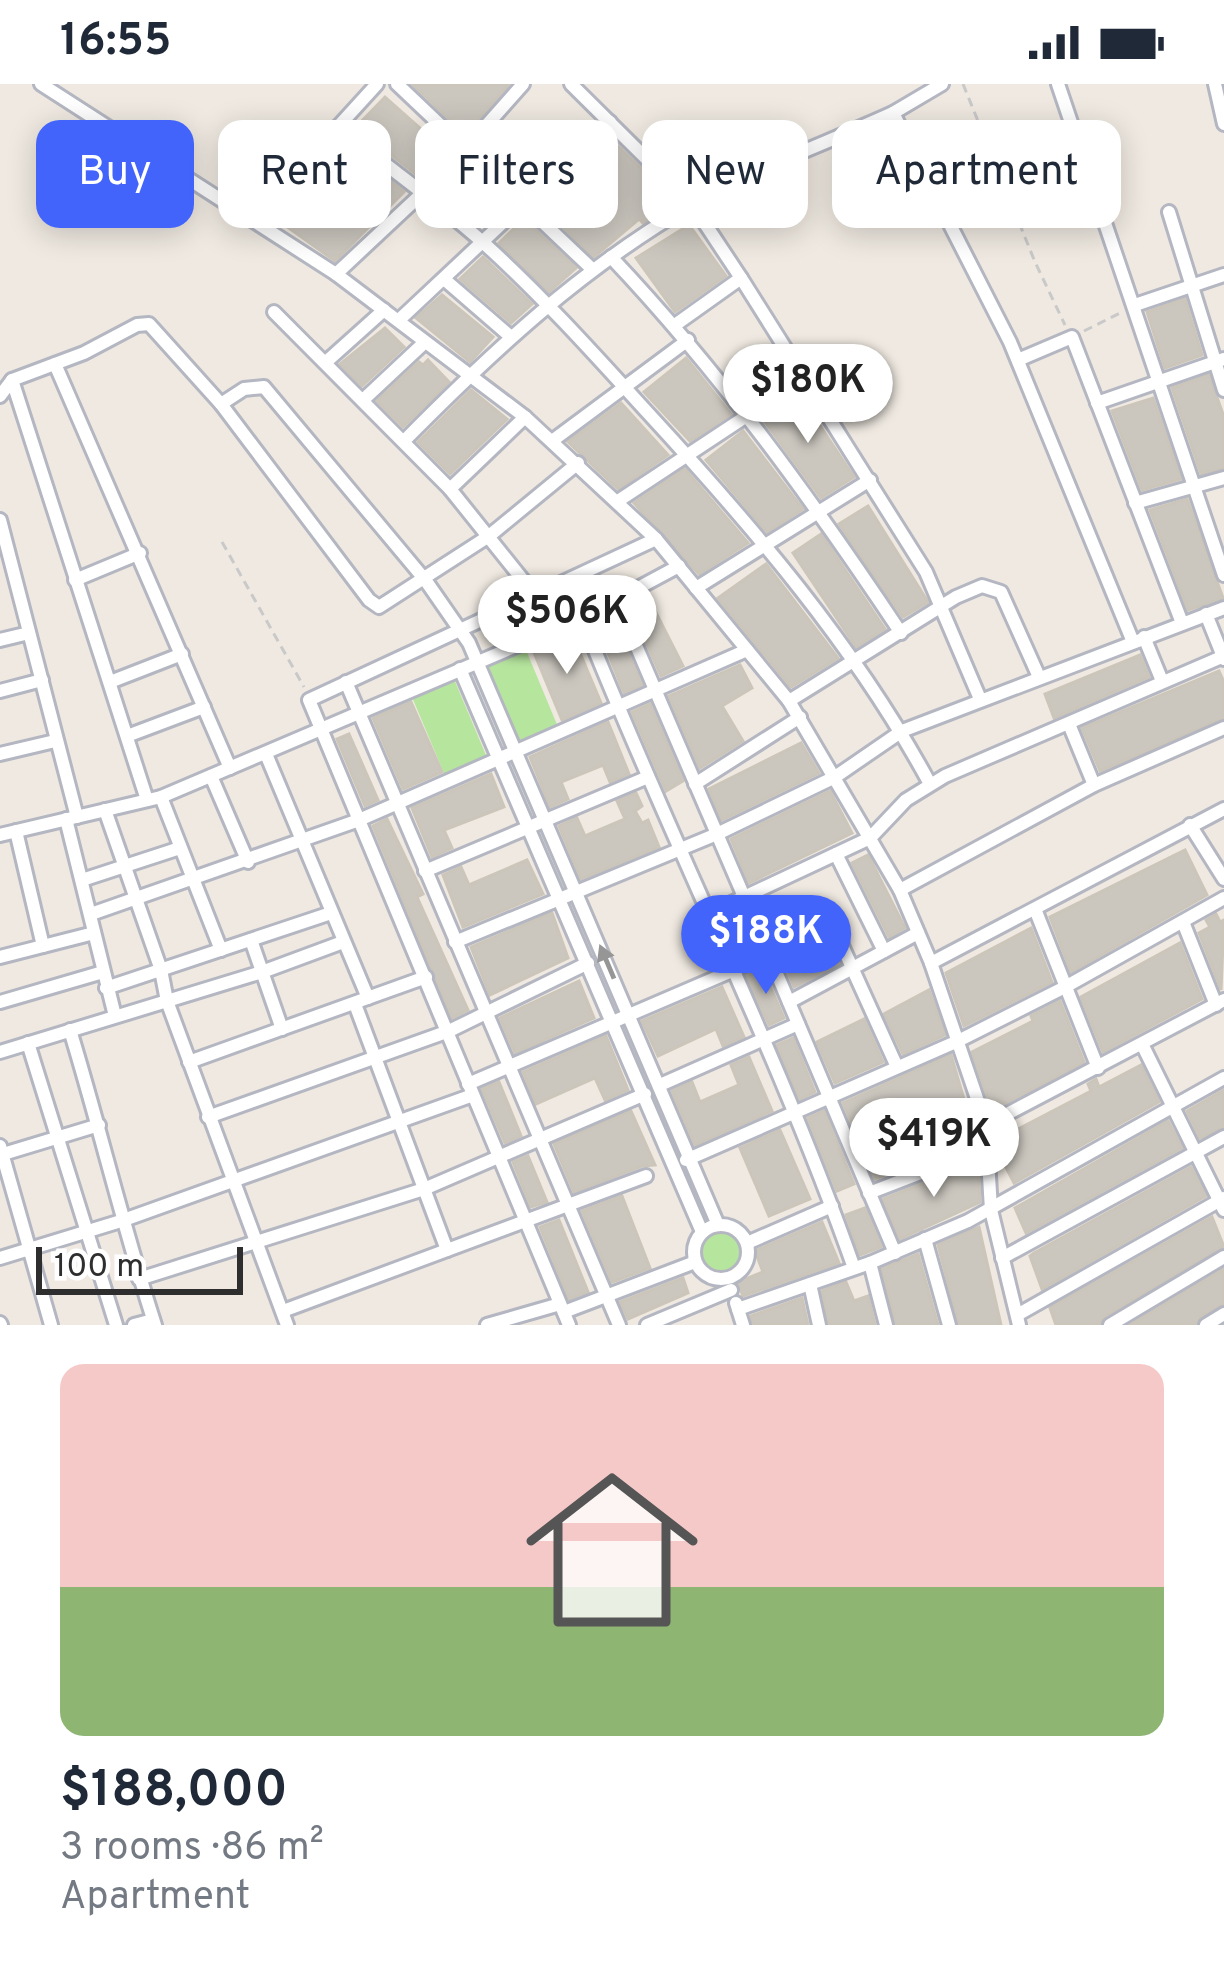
<!DOCTYPE html>
<meta charset="utf-8">
<style>
body{margin:0;font-family:Overpass,sans-serif;background:#f6f6f7;color:#1f2937;height:100vh;display:flex;flex-direction:column;font-size:45px;white-space:nowrap}
*{box-sizing:border-box;margin:0}
p{font-size:39px;color:#747a83}
.icon{flex:none;width:66px;height:66px;fill:none;stroke:currentColor;stroke-width:2;stroke-linecap:round;stroke-linejoin:round}
.map{position:relative;height:1241px;overflow:hidden}
.drawer{display:flex;flex-direction:column;background:#fff;flex:1}
.drawer>*{flex:none}
.top-card{position:absolute;left:36px;top:36px;width:1152px;height:108px;display:flex;gap:24px}
.scale{position:absolute;left:36px;bottom:30px;width:207px;box-sizing:border-box;padding-left:12px;border:6px solid #2e2e2e;border-top:0;font-size:33px;line-height:42px;white-space:nowrap;color:#2e2e2e;-webkit-text-stroke:9px #fff;paint-order:stroke}
.price{position:absolute;translate:-50% -102px;padding:0 27px;border-radius:42px;background:#fff;color:#222;font-size:39px;line-height:78px;filter:drop-shadow(0 3px 6px #0008)}
.price::after{content:'';position:absolute;left:50%;top:72px;width:36px;height:27px;margin-left:-18px;background:inherit;clip-path:polygon(0 0,100% 0,50% 100%)}
.price.selected{background:#4264fb;color:#fff}
ul{padding:0;list-style:none}
li{display:grid;align-content:center;gap:24px;height:636px;padding:0 60px}
li+li{border-top:3px solid #e0e1e3}
li span{display:grid;place-items:center;height:372px;border-radius:24px;color:#555}
li>.icon{margin-inline-start:auto}
span .icon{width:216px;height:216px;fill:#fffc;stroke-width:1}
li b{font-size:51px}
.pill{padding:0 42px;border-radius:24px;background:#fff;box-shadow:0 6px 30px #0003;font-size:42px;line-height:108px}
.pill.selected{background:#4264fb;color:#fff}
.status{display:flex;justify-content:space-between;align-items:center;height:84px;padding:0 60px;background:#fff;direction:ltr}
.status svg{height:33px;fill:currentColor}
.map>svg:first-child{display:block}
.green{fill:#b6e59e}
.building{fill:#cbc7bf;stroke:#cbc5ba;stroke-width:3}
.lines{fill:none;stroke-linecap:round;stroke-linejoin:round}
.street-casing{stroke:#b4b7c1;stroke-width:18}
.path{stroke:#c9c9c9;stroke-width:3;stroke-dasharray:9 6;stroke-linecap:butt}
.street{stroke:#fff;stroke-width:12}
.oneway{fill:#969696}
</style>
<div class="status"><b>16:55</b><svg viewBox="0 0 49 12"><path d="M0 12V9h3v3zM5 12V6h3v6zM10 12V3h3v9zM15 12V0h3v12zM26 1h20v11H26zM47 4h2v5h-2z"/></svg></div>
<div class="map">
<svg width="1224" height="1241" viewBox="0 0 1224 1241">
<rect width="100%" height="100%" fill="#efe9e1"/>
<g class="green">
<path d="M526,566L558,643L516,661L482,585Z"/>
<path d="M454,595L488,676L446,694L412,613Z"/>
<circle cx="720" cy="1169" r="23"/>
</g>
<g class="building">
<path d="M412,0H509L465,50Z"/>
<path d="M385,13L447,68L422,95L356,43Z"/>
<path d="M609,53L672,115L658,129L643,139L639,135L594,173L539,120Z"/>
<path d="M340,57L404,108L335,177L272,132Z"/>
<path d="M524,135L576,184L549,208L499,159Z"/>
<path d="M689,141L726,192L675,228L636,174Z"/>
<path d="M483,173L532,220L511,239L460,195Z"/>
<path d="M442,211L493,253L470,278L416,234Z"/>
<path d="M1185,215L1202,271L1165,284L1147,228Z"/>
<path d="M385,244L404,263L362,302L340,280Z"/>
<path d="M686,274L731,330L690,357L644,308Z"/>
<path d="M428,276L449,298L403,343L377,317L419,278L423,281Z"/>
<path d="M1209,291L1224,333V384L1201,390L1172,304Z"/>
<path d="M471,306L507,335L450,390L418,358Z"/>
<path d="M799,310L854,393L821,414L762,334Z"/>
<path d="M1153,314L1181,395L1142,406L1112,327Z"/>
<path d="M621,319L668,371L618,405L568,358Z"/>
<path d="M743,347L803,425L767,448L706,376Z"/>
<path d="M685,385L748,459L699,490L634,419Z"/>
<path d="M1187,415L1223,514L1188,526L1150,426Z"/>
<path d="M868,422L928,518L903,533L839,440Z"/>
<path d="M821,450L885,545L856,563L793,469Z"/>
<path d="M766,480L838,574L791,603L718,514Z"/>
<path d="M647,511L683,582L661,592L630,522Z"/>
<path d="M614,537L642,601L624,609L598,544Z"/>
<path d="M572,550L601,619L562,636L533,566Z"/>
<path d="M1140,571L1149,593L1054,634L1045,610Z"/>
<path d="M740,581L752,604L722,622L743,657L700,684L669,612Z"/>
<path d="M1219,587L1224,598V634L1100,687L1082,644Z"/>
<path d="M411,618L442,688L403,705L373,634Z"/>
<path d="M650,620L683,697L666,707L632,628Z"/>
<path d="M608,638L629,690L610,698L603,681L561,698L568,715L550,723L530,673Z"/>
<path d="M349,650L378,716L365,722L337,655Z"/>
<path d="M801,659L819,689L722,736L709,705Z"/>
<path d="M491,690L504,723L444,746L452,764L432,773L412,724Z"/>
<path d="M830,707L852,749L749,799L731,755Z"/>
<path d="M636,709L642,722L635,727L642,739L648,736L659,763L581,795L559,742L577,734L585,752L625,735L617,717Z"/>
<path d="M387,735L423,810L417,813L468,926L452,934L373,742Z"/>
<path d="M1185,766L1207,811L1071,888L1050,833Z"/>
<path d="M868,771L905,844L889,853L852,779Z"/>
<path d="M527,776L543,810L463,843L443,791L461,783L469,801Z"/>
<path d="M552,829L568,874L490,911L471,863Z"/>
<path d="M1216,830L1220,838L1224,836L1221,906L1199,849L1210,843L1206,836Z"/>
<path d="M1031,844L1052,898L964,942L946,889Z"/>
<path d="M826,851L839,880L794,903L782,874Z"/>
<path d="M1180,859L1202,915L1103,968L1081,913Z"/>
<path d="M763,885L784,934L769,941L747,892Z"/>
<path d="M579,897L594,934L515,969L500,934Z"/>
<path d="M722,903L744,953L723,962L716,945L658,972L642,937Z"/>
<path d="M929,906L945,951L903,970L884,930Z"/>
<path d="M1060,917L1084,978L992,1026L972,968L1033,937L1031,932Z"/>
<path d="M864,935L883,978L835,999L817,958Z"/>
<path d="M606,952L628,1006L605,1016L595,994L536,1020L523,988Z"/>
<path d="M793,954L815,1008L800,1015L777,961Z"/>
<path d="M951,971L976,1056L875,1095L843,1019Z"/>
<path d="M749,973L772,1027L695,1061L672,1007L692,998L700,1018L739,1001L731,981Z"/>
<path d="M1141,981L1159,1018L1014,1099L998,1068L997,1056L1091,1007L1088,1000L1096,995L1099,1003Z"/>
<path d="M499,998L521,1052L505,1059L482,1005Z"/>
<path d="M1224,1006V1043L1200,1054L1187,1027Z"/>
<path d="M631,1027L655,1081L642,1082L574,1108L554,1060Z"/>
<path d="M824,1027L854,1100L837,1107L808,1034Z"/>
<path d="M1168,1037L1182,1064L1026,1149L1015,1124Z"/>
<path d="M780,1046L810,1115L769,1132L740,1064Z"/>
<path d="M528,1072L547,1118L531,1123L513,1078Z"/>
<path d="M978,1078L980,1118L900,1155L883,1115Z"/>
<path d="M1191,1083L1206,1112L1042,1205L1030,1172L1034,1169Z"/>
<path d="M622,1112L650,1184L612,1198L582,1127Z"/>
<path d="M865,1124L881,1163L860,1171L846,1131Z"/>
<path d="M1212,1133L1224,1163L1105,1232L1100,1241H1056L1050,1224Z"/>
<path d="M559,1136L588,1208L569,1215L540,1143Z"/>
<path d="M822,1138L839,1179L743,1212L738,1198L763,1188L755,1167Z"/>
<path d="M979,1143L1001,1241H959L938,1161Z"/>
<path d="M918,1170L938,1241H896L882,1185Z"/>
<path d="M1224,1185V1220L1201,1232L1196,1241H1130Z"/>
<path d="M683,1194L688,1209L628,1235L620,1218Z"/>
<path d="M846,1198L854,1217L868,1212L875,1241H829L822,1207Z"/>
<path d="M802,1214L808,1241H753L751,1232Z"/>
</g>
<g class="lines">
<defs>
<g id="street">
<path d="M41,0L336,190L525,333L656,455L789,617L900,806L931,879L986,1041L991,1126L1019,1241"/>
<path d="M397,0L592,185"/>
<path d="M571,0L692,120L741,194L926,488L980,615"/>
<path d="M942,0L893,29L1010,258L1133,558"/>
<path d="M1058,0L1224,491"/>
<path d="M1215,0L1224,40"/>
<path d="M339,42C387,84 441,120 488,163C545,215 596,272 648,329C753,443 856,563 930,700"/>
<path d="M1169,128L1224,306"/>
<path d="M254,135L377,0"/>
<path d="M611,173C720,288 813,417 901,549"/>
<path d="M336,190L446,87L523,0"/>
<path d="M444,195L511,253"/>
<path d="M1135,221L1224,191"/>
<path d="M274,228L450,405L535,511"/>
<path d="M399,236L610,38"/>
<path d="M675,241L741,194"/>
<path d="M1018,276L1072,253L1182,539"/>
<path d="M326,278L384,226"/>
<path d="M55,280L230,684"/>
<path d="M12,296L84,269L137,241L149,240L221,320L369,516L379,523L489,452L578,379"/>
<path d="M0,312L12,296L147,716"/>
<path d="M363,316L425,258"/>
<path d="M1097,319L1224,275"/>
<path d="M221,320L244,305L264,303L426,497L469,559L718,1141"/>
<path d="M404,357C494,266 582,184 693,120C756,84 827,59 893,29"/>
<path d="M552,357L688,256"/>
<path d="M450,405L525,333"/>
<path d="M618,417L804,294"/>
<path d="M1135,419L1224,394"/>
<path d="M0,436L77,733"/>
<path d="M75,496L140,469"/>
<path d="M696,504L870,396"/>
<path d="M1206,530L1224,575"/>
<path d="M582,534C668,752 776,962 854,1184"/>
<path d="M1144,553L1162,597"/>
<path d="M0,556L29,549"/>
<path d="M460,585L702,1148"/>
<path d="M110,598L182,570"/>
<path d="M346,598L619,1241"/>
<path d="M0,607L42,596"/>
<path d="M789,617L956,513L982,502L1001,508L1039,593"/>
<path d="M1069,640L1094,701"/>
<path d="M127,652L204,623"/>
<path d="M0,670L55,657"/>
<path d="M266,670L368,914"/>
<path d="M211,692L248,778"/>
<path d="M695,700L800,633"/>
<path d="M161,713L221,866"/>
<path d="M105,726L161,886L167,917L287,1241"/>
<path d="M66,735L115,932"/>
<path d="M1190,741L1224,795"/>
<path d="M16,747L43,862"/>
<path d="M0,751L161,713L582,534L679,482"/>
<path d="M836,770L884,867"/>
<path d="M425,787L648,693"/>
<path d="M82,796L180,764"/>
<path d="M900,806L1094,701L1224,644"/>
<path d="M1035,825L1098,984"/>
<path d="M91,830L359,736L747,566"/>
<path d="M708,830L870,754L906,716L945,692L1224,572"/>
<path d="M1183,838L1216,921"/>
<path d="M251,856L282,945"/>
<path d="M455,858L717,750L835,693L902,647L1224,524"/>
<path d="M0,873L94,849"/>
<path d="M931,879L1224,725"/>
<path d="M106,904L331,829"/>
<path d="M0,918L103,888"/>
<path d="M789,918L918,849"/>
<path d="M355,920L447,1166"/>
<path d="M70,946C100,1044 123,1143 155,1241"/>
<path d="M28,959L116,1241"/>
<path d="M1142,960L1224,1126"/>
<path d="M0,968L262,888L343,858"/>
<path d="M189,978L426,893"/>
<path d="M468,1000L769,871L617,517"/>
<path d="M660,1001L798,940"/>
<path d="M208,1033L449,947L588,879"/>
<path d="M986,1041L1224,916"/>
<path d="M0,1062L51,1241"/>
<path d="M0,1071L99,1041"/>
<path d="M686,1076L958,957L1065,903L1224,814"/>
<path d="M869,1109L988,1063"/>
<circle cx="721" cy="1168" r="27"/>
<path d="M925,1155L949,1241"/>
<path d="M747,1159L832,1122"/>
<path d="M895,1169L769,871L817,834L830,835L897,983"/>
<path d="M0,1174L121,1137L473,1011"/>
<path d="M1002,1174L1224,1053"/>
<path d="M870,1179L886,1241"/>
<path d="M139,1195L424,1105L645,1010"/>
<path d="M810,1200L819,1241"/>
<path d="M736,1219L743,1241"/>
<path d="M738,1225L870,1179L968,1137L1224,994"/>
<path d="M283,1227L646,1092"/>
<path d="M564,1228L695,1178"/>
<path d="M1017,1231L1224,1114"/>
<path d="M0,1239L1,1241"/>
<path d="M134,1241L153,1236"/>
<path d="M487,1241L560,1220"/>
<path d="M569,1241L309,616L656,455"/>
<path d="M647,1241L731,1206"/>
<path d="M1110,1241L1224,1173"/>
<path d="M1206,1241L1224,1230"/>
</g>
</defs>
<use href="#street" class="street-casing"/>
<g class="path">
<path d="M963,0L1035,178L1065,241"/>
<path d="M1084,247L1124,227"/>
<path d="M222,458L304,603"/>
</g>
<use href="#street" class="street"/>
</g>
<defs><path id="oneway-solid" d="M-6-.8H1V-3.2L6.5 0L1 3.2V.8H-6Z" transform="scale(3)"/></defs>
<use class="oneway" href="#oneway-solid" transform="translate(607 878) rotate(-113)"/>
</svg>
<div class="scale">100 m</div>
<b class="price" style="left:808px;top:362px">$180K</b>
<b class="price" style="left:567px;top:593px">$506K</b>
<b class="price selected" style="left:766px;top:913px">$188K</b>
<b class="price" style="left:934px;top:1116px">$419K</b>
<div class="top-card">
<a class="pill selected">Buy</a>
<a class="pill">Rent</a>
<a class="pill">Filters</a>
<a class="pill">New</a>
<a class="pill">Apartment</a>
</div>
</div>
<section class="drawer">
<ul>
<li><span style="background:linear-gradient(#f6c9c9 60%,#8fb573 0)"><svg class="icon" aria-label="home" viewBox="0 0 24 24"><path d="M3 11l9-7 9 7M6 9v11h12V9"/></svg></span><div><b>$188,000</b><p>3 rooms · 86 m²</p><p>Apartment</p></div></li>
</ul>
</section>
